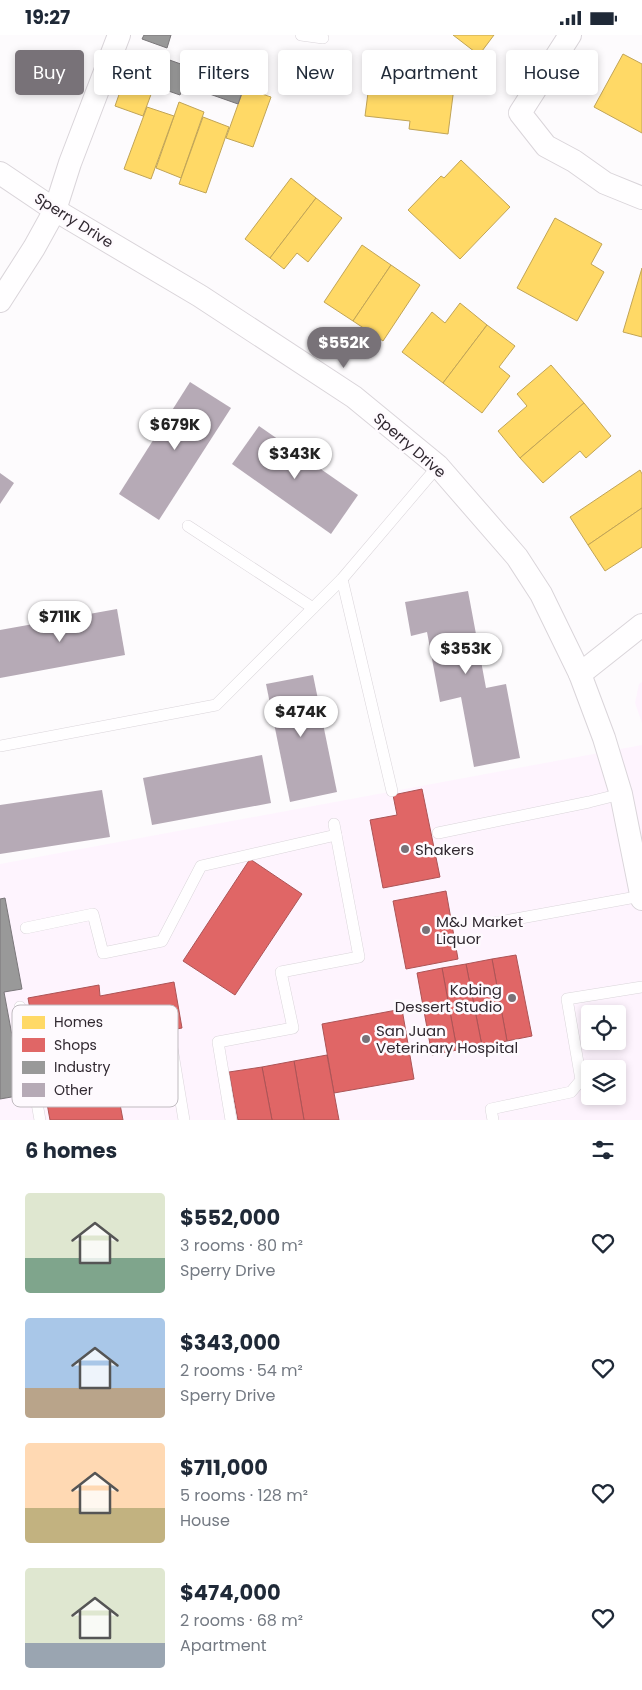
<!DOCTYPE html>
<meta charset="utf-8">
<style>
body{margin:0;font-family:Poppins,sans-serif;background:#f6f6f7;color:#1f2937;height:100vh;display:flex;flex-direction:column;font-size:19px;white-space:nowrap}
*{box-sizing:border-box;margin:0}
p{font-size:16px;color:#747a83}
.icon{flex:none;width:28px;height:28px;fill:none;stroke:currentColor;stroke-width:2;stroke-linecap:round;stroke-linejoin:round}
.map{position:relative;height:1085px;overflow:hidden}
.drawer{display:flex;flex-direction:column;background:#fff;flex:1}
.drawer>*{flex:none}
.top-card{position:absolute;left:15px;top:15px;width:612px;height:45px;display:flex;gap:10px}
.buttons{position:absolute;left:581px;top:970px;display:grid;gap:10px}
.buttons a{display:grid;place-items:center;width:45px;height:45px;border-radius:5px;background:#fff;box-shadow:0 2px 8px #0003;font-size:25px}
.price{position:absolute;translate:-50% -42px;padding:0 11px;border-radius:18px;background:#fff;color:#222;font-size:16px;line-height:32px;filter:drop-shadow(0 1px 2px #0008)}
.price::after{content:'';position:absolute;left:50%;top:30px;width:15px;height:11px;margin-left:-8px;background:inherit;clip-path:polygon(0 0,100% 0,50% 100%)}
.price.selected{background:#787278;color:#fff}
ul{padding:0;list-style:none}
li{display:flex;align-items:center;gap:15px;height:125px;padding:0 25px}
li span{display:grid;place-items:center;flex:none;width:140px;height:100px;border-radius:5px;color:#555}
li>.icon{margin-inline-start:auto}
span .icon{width:60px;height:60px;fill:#fffc;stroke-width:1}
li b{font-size:21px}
h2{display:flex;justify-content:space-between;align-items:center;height:60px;padding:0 25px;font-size:21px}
.tag{padding:0 18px;border-radius:5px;background:#fff;box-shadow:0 2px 8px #0003;font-size:18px;line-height:45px}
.tag.selected{background:#787278;color:#fff}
.status{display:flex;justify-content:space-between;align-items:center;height:35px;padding:0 25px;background:#fff;direction:ltr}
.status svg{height:14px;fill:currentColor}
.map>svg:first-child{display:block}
.built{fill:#fef4fe;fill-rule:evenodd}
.homes{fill:#ffd966;stroke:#c1a456}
.shops{fill:#e06666;stroke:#ac5456}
.industry{fill:#999;stroke:#7a777a}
.building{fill:#b6aab6}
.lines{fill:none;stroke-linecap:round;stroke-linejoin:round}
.service-casing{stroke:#dad5da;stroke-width:12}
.minor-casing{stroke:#dad5da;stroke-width:24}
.service{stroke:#fffeff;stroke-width:11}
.minor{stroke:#fffeff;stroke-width:22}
.poi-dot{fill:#787278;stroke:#fefafe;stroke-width:2}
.labels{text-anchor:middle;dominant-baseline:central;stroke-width:5;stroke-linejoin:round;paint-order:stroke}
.street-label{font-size:15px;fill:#312931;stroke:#fefafe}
.poi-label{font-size:15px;fill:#312931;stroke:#fefafe;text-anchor:start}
.key{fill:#fefafe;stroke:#c0bbc0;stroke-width:1}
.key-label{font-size:14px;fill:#312931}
</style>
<div class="status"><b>19:27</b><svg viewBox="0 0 49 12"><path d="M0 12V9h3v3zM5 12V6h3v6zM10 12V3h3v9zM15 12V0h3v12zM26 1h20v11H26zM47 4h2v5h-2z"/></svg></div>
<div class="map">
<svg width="642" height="1085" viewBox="0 0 642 1085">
<rect width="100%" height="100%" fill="#fdfbfd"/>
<g class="built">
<path d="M642,647V688L635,668L639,649Z"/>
<path d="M642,710V1085H0V829ZM590,979H618V1006H590ZM590,1034H618V1061H590Z"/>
</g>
<g class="homes">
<path d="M453,0H494L479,20Z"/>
<path d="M623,19L642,29V98L594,72Z"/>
<path d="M372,27L456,37L448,99L409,94L410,86L365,81Z"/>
<path d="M130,28L159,38L143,81L115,71Z"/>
<path d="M244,53L271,62L253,112L226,103Z"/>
<path d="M179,67L204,77L181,143L156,133Z"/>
<path d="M147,72L174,81L151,144L124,134Z"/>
<path d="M203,82L229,92L206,158L179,149Z"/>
<path d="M461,125L510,172L460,224L408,175L441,141L444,143Z"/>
<path d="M291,143L316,163L270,223L245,204Z"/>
<path d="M316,163L342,183L308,227L297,218L284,234L270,223Z"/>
<path d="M555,183L602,209L591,229L604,237L577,286L517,253Z"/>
<path d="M362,210L391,230L353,286L324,267Z"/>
<path d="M391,230L420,250L383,306L353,286Z"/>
<path d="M642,233V302L623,297Z"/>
<path d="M460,268L487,290L443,348L402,317L432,277L445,288Z"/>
<path d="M487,290L515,311L499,332L510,341L482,378L443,348Z"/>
<path d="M551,330L584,368L520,423L498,396L527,371L517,359Z"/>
<path d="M584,368L611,401L586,423L580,416L543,448L520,423Z"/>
<path d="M640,435L642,439V473L588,510L570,482Z"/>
<path d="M642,473V512L605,536L588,510Z"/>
</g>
<g class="shops">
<path d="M422,754L440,842L383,853L370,785L397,780L393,760Z"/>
<path d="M250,824L302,859L235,960L183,926Z"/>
<path d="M446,856L458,924L406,934L393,866Z"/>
<path d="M516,920L532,1001L507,1006L492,924Z"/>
<path d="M492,924L507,1006L482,1011L466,929Z"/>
<path d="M466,929L482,1011L457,1015L442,933Z"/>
<path d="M442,933L457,1015L432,1020L417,938Z"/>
<path d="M174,947L182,993L108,1006L123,1085H50L28,963L99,950L100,961Z"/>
<path d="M402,974L414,1044L334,1058L322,989Z"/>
<path d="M327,1020L339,1085H304L294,1026Z"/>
<path d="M294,1026L304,1085H272L262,1032Z"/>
<path d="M262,1032L272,1085H238L229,1037Z"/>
</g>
<g class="industry">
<path d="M144,0H171L167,13L142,4Z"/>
<path d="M193,21L248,41L238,69L184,50L180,60L154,51L164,23L189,32Z"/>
<path d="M5,863L22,954L4,957L23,1060L0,1064V864Z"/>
</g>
<g class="building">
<path d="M190,347L231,373L159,485L119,459Z"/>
<path d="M259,391L358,460L331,499L232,429Z"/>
<path d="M0,438L14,448L0,469Z"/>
<path d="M468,556L486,653L506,649L520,723L474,732L461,662L440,667L427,597L411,601L405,567Z"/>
<path d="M117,574L125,620L0,643V595Z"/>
<path d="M313,640L337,757L290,767L266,649Z"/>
<path d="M262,720L271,768L152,790L143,743Z"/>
<path d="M102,755L110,802L0,819V770Z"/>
</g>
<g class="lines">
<defs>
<g id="service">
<path d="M301,0L323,3"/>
<path d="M188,491L313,573"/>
<path d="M342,544L392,756"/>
<path d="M0,711L216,670L342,544L438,431"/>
<path d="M438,798L589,767L621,759"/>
<path d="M494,888L642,861"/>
<path d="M26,893L93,879L103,918L162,906L201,831L336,800"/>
<path d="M20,972L40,1085"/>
<path d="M171,1007L184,1085"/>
<path d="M231,1085L218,1007L293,993L281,937L359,922L334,789"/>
<path d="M493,1085L491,1074L571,1057L581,1045L567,964L642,952"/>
</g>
<g id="minor">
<path d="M570,0L520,78L546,111L574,126L605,148L642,163"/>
<path d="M0,138L55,175L200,261L354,362L438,431L517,522L541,559L580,639L604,703L621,759L642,864"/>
<path d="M0,266L34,213L55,175L70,128L119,0"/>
<path d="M580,639L642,590"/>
</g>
</defs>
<use href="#service" class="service-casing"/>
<use href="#minor" class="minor-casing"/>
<use href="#service" class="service"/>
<use href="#minor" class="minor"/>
</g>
<g class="poi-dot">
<circle cx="405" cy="814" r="5"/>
<circle cx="426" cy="895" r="5"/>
<circle cx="512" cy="963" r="5"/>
<circle cx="366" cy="1004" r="5"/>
</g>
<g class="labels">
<g class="street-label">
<text transform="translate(74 185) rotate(32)">Sperry Drive</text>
<text transform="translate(410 410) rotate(41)">Sperry Drive</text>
</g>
<g class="poi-label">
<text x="415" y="814">Shakers</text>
<text x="436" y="886">M&amp;J Market<tspan x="436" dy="17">Liquor</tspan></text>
<text x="502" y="954" text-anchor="end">Kobing<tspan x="502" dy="17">Dessert Studio</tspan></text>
<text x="376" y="995">San Juan<tspan x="376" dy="17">Veterinary Hospital</tspan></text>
</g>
</g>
<rect x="12" y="970" width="166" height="102" rx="8" class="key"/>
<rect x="22" y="981" width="23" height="13" fill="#ffd966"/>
<rect x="22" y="1003" width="23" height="14" fill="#e06666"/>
<rect x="22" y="1026" width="23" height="13" fill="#999"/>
<rect x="22" y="1048" width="23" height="14" fill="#b6aab6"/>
<g class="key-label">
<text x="54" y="992">Homes</text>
<text x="54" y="1015">Shops</text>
<text x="54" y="1037">Industry</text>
<text x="54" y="1060">Other</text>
</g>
</svg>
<div class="buttons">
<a><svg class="icon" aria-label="locate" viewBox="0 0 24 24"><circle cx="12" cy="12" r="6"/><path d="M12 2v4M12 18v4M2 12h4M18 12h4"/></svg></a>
<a><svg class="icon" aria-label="layers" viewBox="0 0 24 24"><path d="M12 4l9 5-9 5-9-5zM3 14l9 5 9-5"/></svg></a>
</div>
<b class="price selected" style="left:344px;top:334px">$552K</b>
<b class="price" style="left:175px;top:416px">$679K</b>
<b class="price" style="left:295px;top:445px">$343K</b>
<b class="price" style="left:60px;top:608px">$711K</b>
<b class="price" style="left:466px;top:640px">$353K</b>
<b class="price" style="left:301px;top:703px">$474K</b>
<div class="top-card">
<a class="tag selected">Buy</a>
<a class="tag">Rent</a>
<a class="tag">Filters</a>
<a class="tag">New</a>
<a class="tag">Apartment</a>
<a class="tag">House</a>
</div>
</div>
<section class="drawer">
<h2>6 homes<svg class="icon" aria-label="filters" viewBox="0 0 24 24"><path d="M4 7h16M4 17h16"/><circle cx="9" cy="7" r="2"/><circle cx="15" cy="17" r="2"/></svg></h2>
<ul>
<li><span style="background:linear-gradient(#dfe7d0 65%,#7fa58c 0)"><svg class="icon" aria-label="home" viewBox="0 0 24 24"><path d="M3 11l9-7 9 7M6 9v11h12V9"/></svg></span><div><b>$552,000</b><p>3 rooms · 80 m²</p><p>Sperry Drive</p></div><svg class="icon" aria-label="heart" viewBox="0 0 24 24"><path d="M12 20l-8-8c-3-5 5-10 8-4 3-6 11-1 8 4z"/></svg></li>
<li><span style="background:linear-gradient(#a9c7e8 70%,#b9a48a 0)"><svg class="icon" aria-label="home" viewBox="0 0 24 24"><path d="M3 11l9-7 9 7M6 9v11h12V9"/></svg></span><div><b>$343,000</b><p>2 rooms · 54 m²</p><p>Sperry Drive</p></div><svg class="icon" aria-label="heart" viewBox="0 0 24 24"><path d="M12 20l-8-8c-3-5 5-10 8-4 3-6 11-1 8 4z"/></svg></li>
<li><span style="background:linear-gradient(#ffd9b3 65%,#c2b280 0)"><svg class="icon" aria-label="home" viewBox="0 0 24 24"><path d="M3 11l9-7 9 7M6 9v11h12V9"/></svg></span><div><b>$711,000</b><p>5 rooms · 128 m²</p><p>House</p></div><svg class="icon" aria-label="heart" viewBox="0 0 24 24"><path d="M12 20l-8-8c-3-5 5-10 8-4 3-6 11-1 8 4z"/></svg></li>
<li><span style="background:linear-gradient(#dfe7d0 75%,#9aa5b1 0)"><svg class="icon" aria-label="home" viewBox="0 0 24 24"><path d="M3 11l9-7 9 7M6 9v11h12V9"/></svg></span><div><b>$474,000</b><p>2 rooms · 68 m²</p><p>Apartment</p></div><svg class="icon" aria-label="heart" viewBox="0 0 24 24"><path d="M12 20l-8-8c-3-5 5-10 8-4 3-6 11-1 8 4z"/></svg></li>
</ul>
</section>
